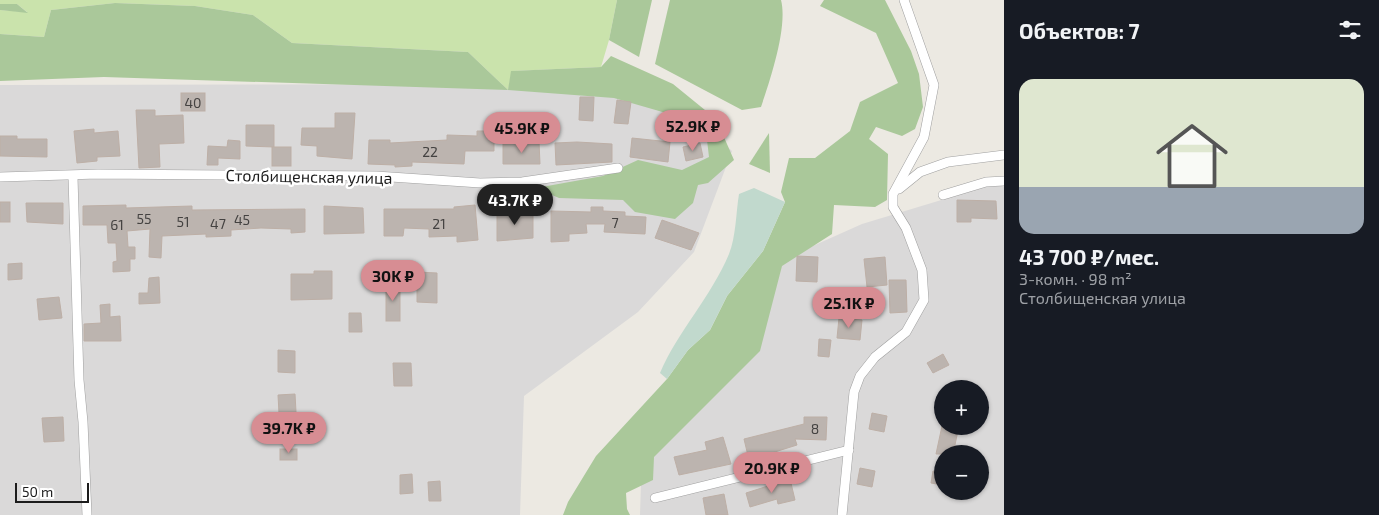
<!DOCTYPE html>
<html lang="ru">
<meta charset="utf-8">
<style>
body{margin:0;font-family:"Exo 2",sans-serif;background:#242831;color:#f1f3f6;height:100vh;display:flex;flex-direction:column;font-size:19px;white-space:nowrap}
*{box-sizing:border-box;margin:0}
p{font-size:16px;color:#9ea1a6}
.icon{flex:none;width:28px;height:28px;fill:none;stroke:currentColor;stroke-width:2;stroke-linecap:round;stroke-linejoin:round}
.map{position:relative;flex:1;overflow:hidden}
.sheet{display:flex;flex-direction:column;background:#171b24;width:375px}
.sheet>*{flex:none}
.buttons{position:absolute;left:934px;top:380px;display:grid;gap:10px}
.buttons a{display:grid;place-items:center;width:55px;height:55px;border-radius:50%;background:#171b24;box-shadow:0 1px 4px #0004;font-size:25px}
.scale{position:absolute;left:15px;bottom:12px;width:74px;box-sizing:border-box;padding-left:5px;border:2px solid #1c1c1c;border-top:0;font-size:14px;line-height:18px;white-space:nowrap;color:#1c1c1c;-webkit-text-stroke:4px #fff;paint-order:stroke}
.price{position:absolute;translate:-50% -42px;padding:0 11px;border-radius:18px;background:#d78d93;color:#111;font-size:16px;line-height:32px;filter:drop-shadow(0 1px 2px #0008)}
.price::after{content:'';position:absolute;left:50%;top:30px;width:15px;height:11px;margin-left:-8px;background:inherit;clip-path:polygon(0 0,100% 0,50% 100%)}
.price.on{background:#222;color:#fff}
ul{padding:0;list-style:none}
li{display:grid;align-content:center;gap:10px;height:265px;padding:0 15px}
li span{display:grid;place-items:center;height:155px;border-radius:15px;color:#555}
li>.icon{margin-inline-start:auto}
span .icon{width:90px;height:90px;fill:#fffc;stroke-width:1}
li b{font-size:21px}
h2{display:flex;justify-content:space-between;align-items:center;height:60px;padding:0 15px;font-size:21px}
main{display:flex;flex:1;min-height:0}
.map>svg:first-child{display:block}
.residential{fill:#dad9d9;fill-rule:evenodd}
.grass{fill:#cae3ac}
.forest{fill:#aac89a}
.wetland{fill:#c1d9cd}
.building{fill:#bcb4af;stroke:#bdafa6}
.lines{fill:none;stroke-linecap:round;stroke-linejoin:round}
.street-casing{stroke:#a0a0a0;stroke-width:10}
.street{stroke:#fff;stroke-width:9}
.labels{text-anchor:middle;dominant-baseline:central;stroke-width:5;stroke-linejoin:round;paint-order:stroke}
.number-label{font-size:14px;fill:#444241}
.street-label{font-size:16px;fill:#1c1c1c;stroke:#fff}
</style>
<main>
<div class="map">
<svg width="1004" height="515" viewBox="0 0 1004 515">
<rect width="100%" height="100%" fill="#ece9e2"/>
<g class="residential">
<path d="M657,84L732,151L694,252L638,312L524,396L520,515H0V85Z"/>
<path d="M991,185H1004V515H640L642,453L777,262L862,224ZM942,389H980V426H942ZM942,454H980V491H942Z"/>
</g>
<path class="grass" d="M0,0H617L609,40L601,67L512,71L508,90L468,52L292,43L253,15L195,6L115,3L51,10L44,37L0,34V10L27,12L17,4H0Z"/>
<g class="forest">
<path d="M617,0H652L639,57L609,40Z"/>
<path d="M670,0H781C788,27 770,80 761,107L742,110L655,64Z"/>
<path d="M824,0H885L911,51L919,74L923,107L915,129L902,136L876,127L869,139L888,154L887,200L875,207L834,205L832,234L782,266L760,351L654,457L653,480L626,493L627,509L630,515H563L568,502L596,456L667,379L688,350L710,330L727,296L763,251L785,202L781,192L789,158H815L850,131L860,102L898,83L876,33L820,6Z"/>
<path d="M115,3L195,6L253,15L292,43L468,52L508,90L511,71L601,67L611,56L673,84L716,119L734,160L708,183L698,185L693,203L675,219L635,212L623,200L559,198L536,188L603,176L638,160L682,170L709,157L707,140L666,113L614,98L508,90L104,77L0,81V34L44,37L51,10Z"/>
<path d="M0,4H17L28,13L0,10Z"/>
<path d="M769,133L770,173L749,164Z"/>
</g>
<path class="wetland" d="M754,188L785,202L763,251L727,296L710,330L688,350L667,379L660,373C678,331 711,297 729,254C736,237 736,212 739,194Z"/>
<g class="building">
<rect x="181" y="93" width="24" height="18"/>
<path d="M580,97H594L593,121L579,120Z"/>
<path d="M617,100L631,102L628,124L614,123Z"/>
<path d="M136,110H155V116L183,115L184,143L159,144L160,167L139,168Z"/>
<path d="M335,113H355L352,159L317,156V146L301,145L302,128H335Z"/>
<path d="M246,125H274V147L246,146Z"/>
<path d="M94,129V133L118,131L120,156L97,157V161L77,163L74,131Z"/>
<path d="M477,131H494V151H465L464,164L412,162V166L395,167V165L368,164L369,140H390V143L447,140V135L477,136Z"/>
<path d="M0,136H17V139H47V157L0,156Z"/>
<path d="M632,138L670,142L668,162L630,157Z"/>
<path d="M228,140L240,141V159L218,158V165H207L208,146L227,147Z"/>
<path d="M539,142L540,164H503V144Z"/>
<path d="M577,142L612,144V162L556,165L555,143Z"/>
<path d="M700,143L703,157L686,161L683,147Z"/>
<rect x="272" y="147" width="19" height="19"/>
<path d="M957,200L996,201L997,219L971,218V222H957Z"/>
<rect x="0" y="202" width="10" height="20"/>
<path d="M26,203H63V224L27,222Z"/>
<path d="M126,205V208L192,206V210L305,209V232L291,233V229L261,228L231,230V236L206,237V234L162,236L161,258L149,257L150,229L127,231L128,247H135V259H130V271L113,272V262L117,261L116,243H108L107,225H83V206Z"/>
<path d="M475,205L478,240L457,242V236L429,237V229L404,228L403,236H384V209H454V207Z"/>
<path d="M324,206L363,208L364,233L324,234Z"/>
<path d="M591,207H603V211L625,212V216L646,217L645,234L604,232L605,224H586L587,233L569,234V241L551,242V211L591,212Z"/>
<path d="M497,212H533V238L497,241Z"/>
<path d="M662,220L699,233L691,250L655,238Z"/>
<path d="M797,256L818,257L817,282L796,281Z"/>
<path d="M885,257L887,285L867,287L864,259Z"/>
<path d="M22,263V279L8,280V264Z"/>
<path d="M314,271H332V299L291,300V274H314Z"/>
<path d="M417,272L437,273V303L417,302Z"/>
<path d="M159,277L160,303L139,304V293H148L149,278Z"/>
<path d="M889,280H906L907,312L890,313Z"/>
<rect x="386" y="284" width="14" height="37"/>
<path d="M59,297L62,318L39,320L37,299Z"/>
<path d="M110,304V317L120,316L121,341H84V324L101,323L100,305Z"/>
<path d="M349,313H361L362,332H349Z"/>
<path d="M839,318L862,320L860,340L837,338Z"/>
<path d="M819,339L831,340L829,357L818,356Z"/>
<path d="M278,350L295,351V373L278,372Z"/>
<path d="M943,354L949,365L933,373L927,363Z"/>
<path d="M393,363H411L412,386H394Z"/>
<path d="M295,394L296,412L279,413L278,395Z"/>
<path d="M872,413L887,416L884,432L869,429Z"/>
<path d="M63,417L64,441L44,442L42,418Z"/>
<path d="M804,417H827L826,440L795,439L797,445L749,460L744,439L804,424Z"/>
<path d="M942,426H959L953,454H936Z"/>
<path d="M723,437L731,464L679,475L674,457L707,450L705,442Z"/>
<rect x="280" y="449" width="17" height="11"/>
<path d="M860,468L875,471L872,487L857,484Z"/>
<path d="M933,471L942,473V485L931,483Z"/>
<path d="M412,474L413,493L400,494V475Z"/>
<path d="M790,479L795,500L778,504L777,499L750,507L746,493Z"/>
<path d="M440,481L441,501H429L428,482Z"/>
<path d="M724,494L728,515H706L703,498Z"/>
</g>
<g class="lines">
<defs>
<g id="street">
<path d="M0,177L98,174L376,176L480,183L522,182L618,168"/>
<path d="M73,177L79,380L83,422L87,515"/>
<path d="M899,189L920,172L948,162L1004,155"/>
<path d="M943,195L986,182L1004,181"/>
<path d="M655,498L849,450"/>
<path d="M842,515L854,392L860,376L875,357L906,332L924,300L922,270L906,228L893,207V194L924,137L934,85L904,0"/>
</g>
</defs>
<use href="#street" class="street-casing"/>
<use href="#street" class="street"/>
</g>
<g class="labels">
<g class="number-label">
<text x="193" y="102">40</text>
<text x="430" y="151">22</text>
<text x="144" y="218">55</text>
<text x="242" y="219">45</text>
<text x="183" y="221">51</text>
<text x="615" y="222">7</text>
<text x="218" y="223">47</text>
<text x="439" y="223">21</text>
<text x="117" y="224">61</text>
<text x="815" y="428">8</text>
</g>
<g class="street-label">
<text transform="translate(309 176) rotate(1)">Столбищенская улица</text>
</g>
</g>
</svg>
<div class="buttons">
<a>+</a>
<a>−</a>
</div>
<div class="scale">50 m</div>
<b class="price" style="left:693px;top:152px">52.9K ₽</b>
<b class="price" style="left:522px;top:154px">45.9K ₽</b>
<b class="price on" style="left:515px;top:226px">43.7K ₽</b>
<b class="price" style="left:393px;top:302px">30K ₽</b>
<b class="price" style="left:849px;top:329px">25.1K ₽</b>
<b class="price" style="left:289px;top:454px">39.7K ₽</b>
<b class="price" style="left:772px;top:494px">20.9K ₽</b>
</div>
<section class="sheet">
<h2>Объектов: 7<svg class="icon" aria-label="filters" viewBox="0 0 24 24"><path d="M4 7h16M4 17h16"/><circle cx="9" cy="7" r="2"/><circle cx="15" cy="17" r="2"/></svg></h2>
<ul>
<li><span style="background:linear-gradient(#dfe7d0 70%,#9aa5b1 0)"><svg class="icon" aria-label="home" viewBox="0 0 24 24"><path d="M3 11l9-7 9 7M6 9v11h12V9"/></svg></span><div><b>43 700 ₽/мес.</b><p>3-комн. · 98 m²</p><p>Столбищенская улица</p></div></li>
</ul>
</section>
</main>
